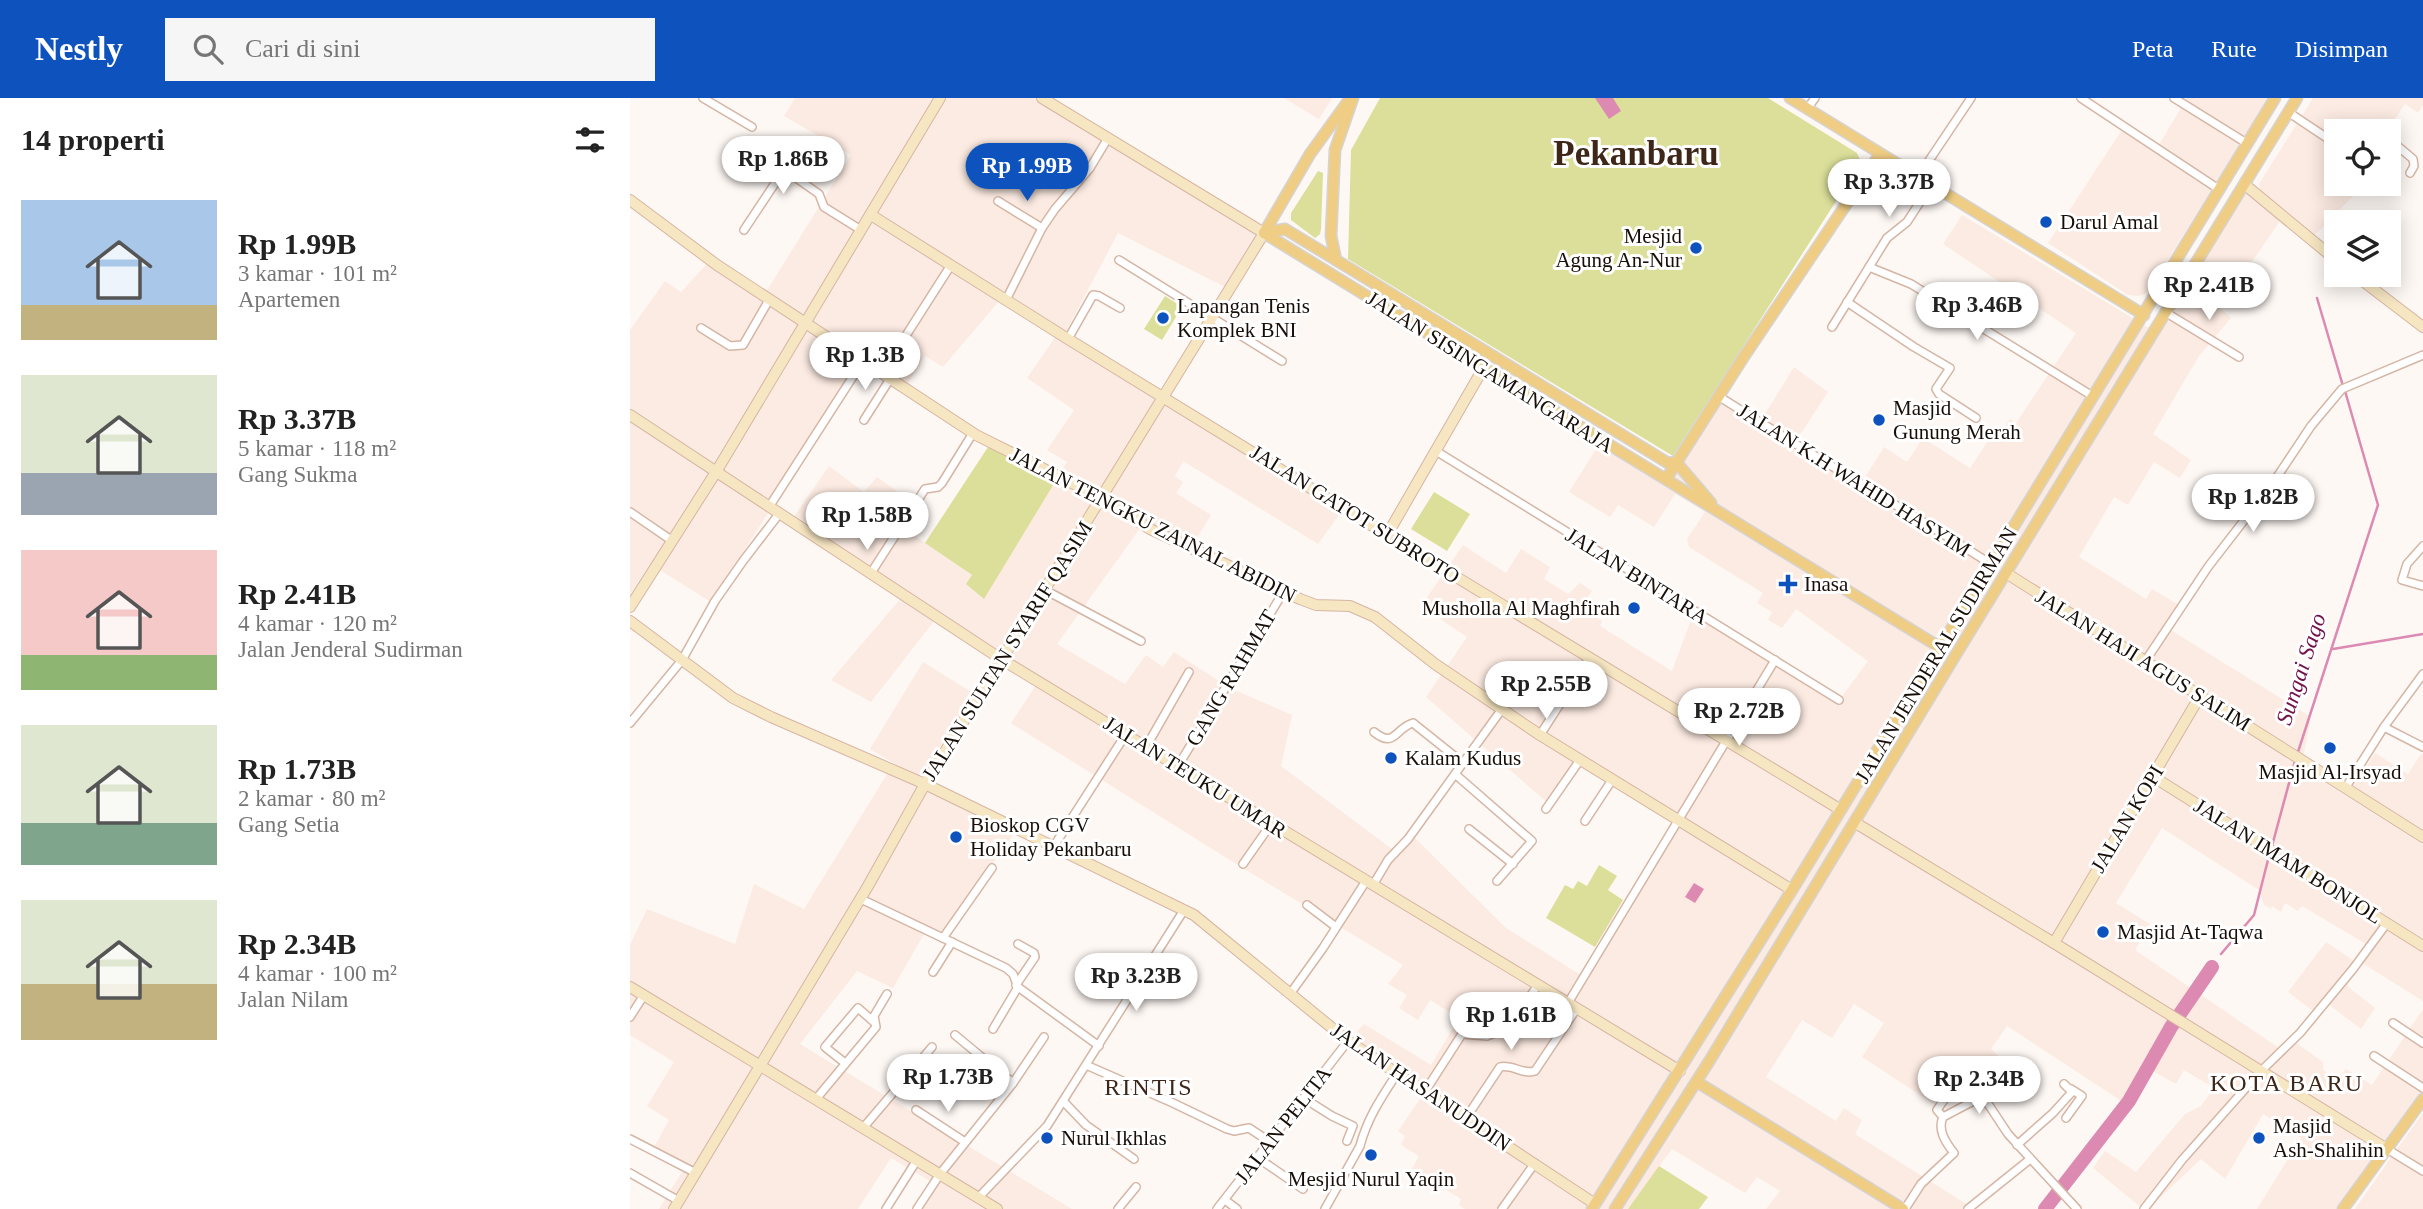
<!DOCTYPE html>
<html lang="id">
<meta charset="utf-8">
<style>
body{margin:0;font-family:Georgia,serif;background:#f6f6f6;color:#222;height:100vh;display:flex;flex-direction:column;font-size:26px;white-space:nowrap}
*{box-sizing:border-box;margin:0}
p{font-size:23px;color:#767676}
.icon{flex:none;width:38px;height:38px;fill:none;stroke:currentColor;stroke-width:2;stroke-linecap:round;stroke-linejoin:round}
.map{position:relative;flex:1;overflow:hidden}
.side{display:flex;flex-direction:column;background:#fff;width:630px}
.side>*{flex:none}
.tools{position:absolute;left:1694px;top:21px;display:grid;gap:14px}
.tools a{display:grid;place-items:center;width:77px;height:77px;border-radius:0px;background:#fff;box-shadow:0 4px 18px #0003;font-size:35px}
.price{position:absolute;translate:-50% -60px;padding:0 16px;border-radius:24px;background:#fff;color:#222;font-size:23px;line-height:46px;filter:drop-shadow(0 2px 4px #0008)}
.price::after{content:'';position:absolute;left:50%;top:42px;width:21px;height:16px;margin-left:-10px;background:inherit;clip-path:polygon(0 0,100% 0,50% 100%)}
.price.active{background:#0d52bd;color:#fff}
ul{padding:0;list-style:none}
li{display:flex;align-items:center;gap:21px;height:175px;padding:0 21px}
li span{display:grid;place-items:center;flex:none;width:196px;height:140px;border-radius:0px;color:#555}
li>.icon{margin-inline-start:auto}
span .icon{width:84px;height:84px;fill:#fffc;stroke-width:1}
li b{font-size:30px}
h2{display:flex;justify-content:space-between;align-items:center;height:84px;padding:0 21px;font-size:30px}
header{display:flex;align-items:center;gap:42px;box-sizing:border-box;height:98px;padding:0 35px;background:#0d52bd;color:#fff}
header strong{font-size:33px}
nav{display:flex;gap:38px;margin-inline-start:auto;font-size:24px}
.search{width:490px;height:63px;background:#f6f6f6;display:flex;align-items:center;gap:18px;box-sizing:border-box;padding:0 24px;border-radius:0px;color:#767676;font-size:26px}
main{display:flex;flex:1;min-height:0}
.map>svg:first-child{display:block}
.built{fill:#fcebe2}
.green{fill:#dbdf9a}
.water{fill:#dc8ab1}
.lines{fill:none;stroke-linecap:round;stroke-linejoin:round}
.stream{stroke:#dc8ab1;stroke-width:2.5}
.river{stroke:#dc8ab1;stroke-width:14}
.street-casing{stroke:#d5b5a4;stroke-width:10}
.secondary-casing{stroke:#d5b5a4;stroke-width:12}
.primary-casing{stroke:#d5d4d3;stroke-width:13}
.street{stroke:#fff;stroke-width:7}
.secondary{stroke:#f7e6c2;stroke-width:10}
.primary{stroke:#efcd85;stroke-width:10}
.poi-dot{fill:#0d52bd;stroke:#fff;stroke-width:2.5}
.labels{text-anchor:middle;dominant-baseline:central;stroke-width:6;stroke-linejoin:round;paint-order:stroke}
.poi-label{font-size:21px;fill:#180e08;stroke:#fff;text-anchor:start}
.street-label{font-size:21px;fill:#180e08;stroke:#fff}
.water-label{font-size:23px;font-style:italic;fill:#73114b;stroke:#fff}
.quarter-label{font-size:24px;letter-spacing:2px;fill:#3e2618;stroke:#fff}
.town-label{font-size:35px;font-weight:bold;fill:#3e2618;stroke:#fff}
</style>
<header>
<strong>Nestly</strong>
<div class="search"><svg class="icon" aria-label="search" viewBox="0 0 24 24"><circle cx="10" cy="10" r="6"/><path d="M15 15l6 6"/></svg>Cari di sini</div>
<nav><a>Peta</a><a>Rute</a><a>Disimpan</a></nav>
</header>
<main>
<section class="side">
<h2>14 properti<svg class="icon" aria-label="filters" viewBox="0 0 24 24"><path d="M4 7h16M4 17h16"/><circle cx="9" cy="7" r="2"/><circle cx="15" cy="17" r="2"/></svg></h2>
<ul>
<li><span style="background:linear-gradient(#a9c7e8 75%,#c2b280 0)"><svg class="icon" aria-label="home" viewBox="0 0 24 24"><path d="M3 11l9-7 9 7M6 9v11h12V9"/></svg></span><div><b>Rp 1.99B</b><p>3 kamar · 101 m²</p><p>Apartemen</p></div></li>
<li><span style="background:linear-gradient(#dfe7d0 70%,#9aa5b1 0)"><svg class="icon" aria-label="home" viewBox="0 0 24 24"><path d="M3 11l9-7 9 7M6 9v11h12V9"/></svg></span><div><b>Rp 3.37B</b><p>5 kamar · 118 m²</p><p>Gang Sukma</p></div></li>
<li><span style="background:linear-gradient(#f6c9c9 75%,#8fb573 0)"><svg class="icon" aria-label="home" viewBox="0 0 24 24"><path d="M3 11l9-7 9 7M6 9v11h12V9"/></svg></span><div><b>Rp 2.41B</b><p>4 kamar · 120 m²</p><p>Jalan Jenderal Sudirman</p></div></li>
<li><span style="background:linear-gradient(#dfe7d0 70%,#7fa58c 0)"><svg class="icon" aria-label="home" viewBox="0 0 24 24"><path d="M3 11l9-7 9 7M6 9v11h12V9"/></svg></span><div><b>Rp 1.73B</b><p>2 kamar · 80 m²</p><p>Gang Setia</p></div></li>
<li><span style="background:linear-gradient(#dfe7d0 60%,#c2b280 0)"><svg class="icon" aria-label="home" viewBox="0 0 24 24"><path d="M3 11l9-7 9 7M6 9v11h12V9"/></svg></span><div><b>Rp 2.34B</b><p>4 kamar · 100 m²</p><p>Jalan Nilam</p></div></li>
</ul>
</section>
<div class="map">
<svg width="1793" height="1111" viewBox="0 0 1793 1111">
<rect width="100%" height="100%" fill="#fef8f4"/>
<g class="built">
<path d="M165,0H404L626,137L595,189L488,135L433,239L714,410L688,446L553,363L545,378L553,384L546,395L581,417L559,453L511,429L427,546L495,586L516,557L533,569L544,554L600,590L662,617L651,668L770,757L785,740L876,830L954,879L1048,723L950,662L919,706L796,599L837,539L791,508L833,447L876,475L891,451L920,469L914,481L938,496L950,485L962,493L954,505L959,509L957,514L972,523L970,528L1042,573L1064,514L1210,601L1238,563L1166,511L1152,530L1138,522L1142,514L1127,505L1133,495L1059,449L1057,441L1075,414L1045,396L1024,429L988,407L980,419L939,394L972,342L1036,381L1090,296L1130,324L1164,269L1198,294L1164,346L1232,384L1254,349L1277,364L1293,340L1340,370L1362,337L1367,339L1380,321L1386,325L1446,235L1313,146L1332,117L1519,230L1607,88L1650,123L1590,210L1601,220L1569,258L1523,336L1561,362L1550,380L1524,364L1498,407L1484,399L1449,459L1516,501L1522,491L1549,507L1536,529L1681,619L1671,670L1793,746V903L1732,865L1717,888L1745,910L1731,931L1693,902L1683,913L1658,894L1696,844L1724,863L1736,846L1672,808L1668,813L1655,805L1651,814L1642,808L1641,811L1634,807L1629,792L1532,730L1486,805L1520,826L1505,852L1652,952L1661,941L1693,964V971L1698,976L1696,982L1702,987L1716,971L1742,987L1793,911V992L1707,1111H1627L1671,1040L1633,1016L1595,1081L1571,1061L1518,1111H1513L1463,1070L1475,1053L1506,1074L1555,1016L1571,1008L1584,990L1554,972L1546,986L1517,970L1496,1006L1377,928L1361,951L1387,976L1355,1012L1333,991L1344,979L1334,971L1310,1010L1232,959L1254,925L1224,906L1202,940L1172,922L1136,979L1206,1023L1214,1010L1232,1022L1225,1036L1338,1107L1335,1111H1136L1150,1093L1127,1079L1115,1095L1042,1051L998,1111H835L829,1107L831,1101L782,1071L789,1058L771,1047L775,1038L768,1033L794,995L718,943L734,926L801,967L829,920L800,902L788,922L769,910L777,897L758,886L773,867L611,769L381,625L408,584L305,522L241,604L201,582L272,499L159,426L199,368L234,394L247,379L282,404L268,426L343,478L354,500L437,364L417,352L444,312L397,280L426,238L370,202L313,269L295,258L276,288L236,263L81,504L20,466L0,496V232L35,183L51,194L84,158L136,194L221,57L154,18Z"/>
<path d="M654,0H702L689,21Z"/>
<path d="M1557,0H1645L1587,88L1527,50Z"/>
<path d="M1683,0H1793V7L1788,15L1775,6L1757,33H1706V86L1734,87L1683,139L1630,95L1629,86Z"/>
<path d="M1492,32L1582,91L1517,195L1509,198L1498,197L1418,145Z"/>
<path d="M293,564L343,595L290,681L240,651Z"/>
<path d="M1745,655L1778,676L1791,656L1793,657V733L1724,688Z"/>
<path d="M259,673L385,734L309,841L294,836L263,890L227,873L170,946L442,1111H290L305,1086L261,1060L228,1111H29L54,1071L21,1055L39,1022L17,1008L44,964L0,937V847L17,811L105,846L124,786L174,811Z"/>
<path d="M1793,1015V1111H1725L1765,1054Z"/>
</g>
<g class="green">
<path d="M750,0H1138L1227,55L1231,64L1043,358L718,161L721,52Z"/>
<path d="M688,73L693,75L691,131L690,136L685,140L661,122V115Z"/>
<path d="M535,198L552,209L532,242L514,231Z"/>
<path d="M358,349L425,384L354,501L336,486L342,477L295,445Z"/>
<path d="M804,394L840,416L817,453L781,431Z"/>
<path d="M969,767L987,778L978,792L993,802L965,849L916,820L935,787L943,791L948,783L957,788Z"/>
<path d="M1029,1068L1078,1099L1069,1111H998Z"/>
</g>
<g class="water">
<path d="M965,0H983L991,13L979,21Z"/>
<path d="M1064,785L1074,791L1065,805L1055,799Z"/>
</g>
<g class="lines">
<g class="stream">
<path d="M1687,200L1713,288"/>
<path d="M1703,551L1793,536"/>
<path d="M1667,657L1748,407L1715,293"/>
<path d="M1642,748L1665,663"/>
<path d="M1591,856L1624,817L1640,754"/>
</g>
<path class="river" d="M1415,1111L1499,1003L1541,929L1582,869"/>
<defs>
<g id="street">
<path d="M73,0L122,29"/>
<path d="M1451,0L1590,92"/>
<path d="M1544,0L1618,46"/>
<path d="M1177,11L1185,0"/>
<path d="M1658,14L1706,46"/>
<path d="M1759,50L1764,45L1783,61L1784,68L1780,75"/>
<path d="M135,58L189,96L194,109L231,132"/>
<path d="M1288,79L1341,0"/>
<path d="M368,103L412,130"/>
<path d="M114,132L169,49"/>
<path d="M489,162L652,263"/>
<path d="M1239,169L1281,186L1464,299"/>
<path d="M376,202L412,130L425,111L460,70L478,40"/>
<path d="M1217,204L1284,249L1320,270L1306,291L1309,296L1346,320"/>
<path d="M1535,214L1609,259"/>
<path d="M1202,229L1257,140L1277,124L1301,87"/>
<path d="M71,230L100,248L113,247L139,202"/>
<path d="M438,241L463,197L469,198L490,210"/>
<path d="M252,275L321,167"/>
<path d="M1090,296L1093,301C1182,357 1272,410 1361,466"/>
<path d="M234,322L260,281"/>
<path d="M806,353L1209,602"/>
<path d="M139,409L233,263"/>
<path d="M0,414L41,442"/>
<path d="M1793,448L1777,466L1772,482L1793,488"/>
<path d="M241,475L295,391L308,389L312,385L343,335"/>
<path d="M415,492L511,543"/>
<path d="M1516,562L1578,469L1643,385L1681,328L1712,291L1793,257"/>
<path d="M0,625L52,562L85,503L113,463L149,416"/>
<path d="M1754,629L1793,649"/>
<path d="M744,634C765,651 765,630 783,625L833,665"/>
<path d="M910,637L960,559"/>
<path d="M516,649L559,574"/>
<path d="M548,668L654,493"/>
<path d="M825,676L902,743L867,783"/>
<path d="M1716,689L1754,629L1793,576"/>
<path d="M916,711L950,662"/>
<path d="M955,723L982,682"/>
<path d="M839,731L883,766"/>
<path d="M424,748L496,636"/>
<path d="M613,766L641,726"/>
<path d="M743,787L758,762L778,741L872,611"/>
<path d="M231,801L376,870L383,876L388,889L469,948"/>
<path d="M677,807L706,829"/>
<path d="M313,840L362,770"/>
<path d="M303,874L322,844"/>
<path d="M386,887L405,859L404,855L388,846"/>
<path d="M660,896L693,850L736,783"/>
<path d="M938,905L1145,562"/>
<path d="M0,919L14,897"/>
<path d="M1763,925L1793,945"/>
<path d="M363,931L388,889"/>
<path d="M325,937L383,985"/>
<path d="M1744,958L1793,990"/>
<path d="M215,965L195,949L228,910L244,924"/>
<path d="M456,967L543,1005L597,1031L604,1033L619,1030L640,1044"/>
<path d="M794,995L832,936L857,938L878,930L908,887"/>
<path d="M186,1001L246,929L244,918L257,896"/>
<path d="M675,1001L702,1018L723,1028L717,1043"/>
<path d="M434,1004L456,1027L504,1061"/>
<path d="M286,1012L335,1044"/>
<path d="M1313,1019L1353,998"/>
<path d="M836,1020L870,969C882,966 893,977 905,973L947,910"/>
<path d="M1436,1020L1452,998L1441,991"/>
<path d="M233,1030L302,949"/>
<path d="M0,1041L66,1075"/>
<path d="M1387,1047L1423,1015L1442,994L1434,986"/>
<path d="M1757,1051L1793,1073"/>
<path d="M628,1060L673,1091"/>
<path d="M0,1075L49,1103"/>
<path d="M348,1100L417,1028L554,812"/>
<path d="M595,1102L607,1111"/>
<path d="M256,1111L287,1062"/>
<path d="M287,1111L310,1076L383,985L414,939"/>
<path d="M488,1111L506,1089"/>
<path d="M587,1111L718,943"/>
<path d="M695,1111L730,1048C737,1021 751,1000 766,977"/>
<path d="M872,1111L905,1065"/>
<path d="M1275,1111L1291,1086L1324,1055C1316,1045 1307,1032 1313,1019L1307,1012L1335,971L1378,1036L1447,1111"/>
<path d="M1338,1111L1399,1062"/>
<path d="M1514,1111L1552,1062L1631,973L1670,935L1723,871L1757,825"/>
</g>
<g id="secondary">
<path d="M1614,86L1706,162"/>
<path d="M0,102L87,167L346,337L472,400L520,431L670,501L686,507L720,508L745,519L805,566L910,637L1162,792"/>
<path d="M241,117L438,241L757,437L1211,712"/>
<path d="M1725,177L1793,229"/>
<path d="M0,317L371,561L1050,973"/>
<path d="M757,437L854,269"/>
<path d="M1376,475L1793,739"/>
<path d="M0,509L86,374L310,0"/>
<path d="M0,523L103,600L141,619L295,686L564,817L718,943L965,1106"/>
<path d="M1522,678L1793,848"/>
<path d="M1224,724L1424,845L1757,1051"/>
<path d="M1424,845L1570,598"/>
<path d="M0,889L367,1111"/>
<path d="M44,1111L238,788L295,686L634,135L412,0"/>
</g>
<g id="primary">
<path d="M723,0L705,52L701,138L706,162L1038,365L1046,364L1081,405"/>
<path d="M1160,0L1514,217"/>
<path d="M634,135L1311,550"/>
<path d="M634,135L680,56L719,2"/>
<path d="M634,135L655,131L706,162"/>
<path d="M1036,381L1113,260L1250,56"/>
<path d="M1067,984L1273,1111"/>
<path d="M962,1111L1162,792L1645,0"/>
<path d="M985,1111L1080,962L1325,558L1667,0"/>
<path d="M1713,1111L1793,1001"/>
</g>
</defs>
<use href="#street" class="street-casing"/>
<use href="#secondary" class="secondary-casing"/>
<use href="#primary" class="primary-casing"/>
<use href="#street" class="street"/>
<use href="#secondary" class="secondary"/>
<use href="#primary" class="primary"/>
</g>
<g class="poi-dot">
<circle cx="1416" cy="124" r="7"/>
<circle cx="1066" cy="150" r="7"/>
<circle cx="533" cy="220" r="7"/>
<circle cx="1249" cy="322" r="7"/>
<path d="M1154.5 475.5h7v7h7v7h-7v7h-7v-7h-7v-7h7z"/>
<circle cx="1004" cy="510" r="7"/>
<circle cx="1700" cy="650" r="7"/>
<circle cx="761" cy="660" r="7"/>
<circle cx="326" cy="739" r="7"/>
<circle cx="1473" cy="834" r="7"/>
<circle cx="417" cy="1040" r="7"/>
<circle cx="1629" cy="1040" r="7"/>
<circle cx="741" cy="1057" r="7"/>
</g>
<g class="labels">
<g class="poi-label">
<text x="1430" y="124">Darul Amal</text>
<text x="1052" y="138" text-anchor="end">Mesjid<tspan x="1052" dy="24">Agung An-Nur</tspan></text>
<text x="547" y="208">Lapangan Tenis<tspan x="547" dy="24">Komplek BNI</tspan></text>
<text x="1263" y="310">Masjid<tspan x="1263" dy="24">Gunung Merah</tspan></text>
<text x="1174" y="486">Inasa</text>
<text x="990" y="510" text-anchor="end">Musholla Al Maghfirah</text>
<text x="775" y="660">Kalam Kudus</text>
<text x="1700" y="674" text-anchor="middle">Masjid Al-Irsyad</text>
<text x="340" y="727">Bioskop CGV<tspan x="340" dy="24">Holiday Pekanbaru</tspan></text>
<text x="1487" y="834">Masjid At-Taqwa</text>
<text x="1643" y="1028">Masjid<tspan x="1643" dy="24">Ash-Shalihin</tspan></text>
<text x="431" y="1040">Nurul Ikhlas</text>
<text x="741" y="1081" text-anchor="middle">Mesjid Nurul Yaqin</text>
</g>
<g class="street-label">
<text transform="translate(860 274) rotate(32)">JALAN SISINGAMANGARAJA</text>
<text transform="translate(1224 382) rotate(32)">JALAN K.H WAHID HASYIM</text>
<text transform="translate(725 416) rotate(32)">JALAN GATOT SUBROTO</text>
<text transform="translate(523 427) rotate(27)">JALAN TENGKU ZAINAL ABIDIN</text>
<text transform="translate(1007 478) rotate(32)">JALAN BINTARA</text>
<text transform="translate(377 553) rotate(-58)">JALAN SULTAN SYARIF QASIM</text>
<text transform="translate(1306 557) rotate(-59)">JALAN JENDERAL SUDIRMAN</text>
<text transform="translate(1513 562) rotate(32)">JALAN HAJI AGUS SALIM</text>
<text transform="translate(601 580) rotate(-59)">GANG RAHMAT</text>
<text transform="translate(565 679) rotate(32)">JALAN TEUKU UMAR</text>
<text transform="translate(1497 721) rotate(-59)">JALAN KOPI</text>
<text transform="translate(1658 763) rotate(32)">JALAN IMAM BONJOL</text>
<text transform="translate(791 989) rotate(34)">JALAN HASANUDDIN</text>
<text transform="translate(653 1027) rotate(-52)">JALAN PELITA</text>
</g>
<g class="water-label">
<text transform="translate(1671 571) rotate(-72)">Sungai Sago</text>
</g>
<g class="quarter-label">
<text x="1657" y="985">KOTA BARU</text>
<text x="519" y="989">RINTIS</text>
</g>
<g class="town-label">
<text x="1006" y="55">Pekanbaru</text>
</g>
</g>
</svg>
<div class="tools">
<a><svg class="icon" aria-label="locate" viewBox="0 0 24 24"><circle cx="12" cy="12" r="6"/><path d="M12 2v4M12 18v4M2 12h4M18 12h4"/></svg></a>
<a><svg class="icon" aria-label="layers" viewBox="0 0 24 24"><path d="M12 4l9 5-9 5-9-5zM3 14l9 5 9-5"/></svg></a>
</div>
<b class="price" style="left:153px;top:98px">Rp 1.86B</b>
<b class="price active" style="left:397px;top:105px">Rp 1.99B</b>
<b class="price" style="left:1259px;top:121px">Rp 3.37B</b>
<b class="price" style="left:1579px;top:224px">Rp 2.41B</b>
<b class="price" style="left:1347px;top:244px">Rp 3.46B</b>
<b class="price" style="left:235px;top:294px">Rp 1.3B</b>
<b class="price" style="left:1623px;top:436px">Rp 1.82B</b>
<b class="price" style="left:237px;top:454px">Rp 1.58B</b>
<b class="price" style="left:916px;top:623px">Rp 2.55B</b>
<b class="price" style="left:1109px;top:650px">Rp 2.72B</b>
<b class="price" style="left:506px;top:915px">Rp 3.23B</b>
<b class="price" style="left:881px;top:954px">Rp 1.61B</b>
<b class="price" style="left:318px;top:1016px">Rp 1.73B</b>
<b class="price" style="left:1349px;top:1018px">Rp 2.34B</b>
</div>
</main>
